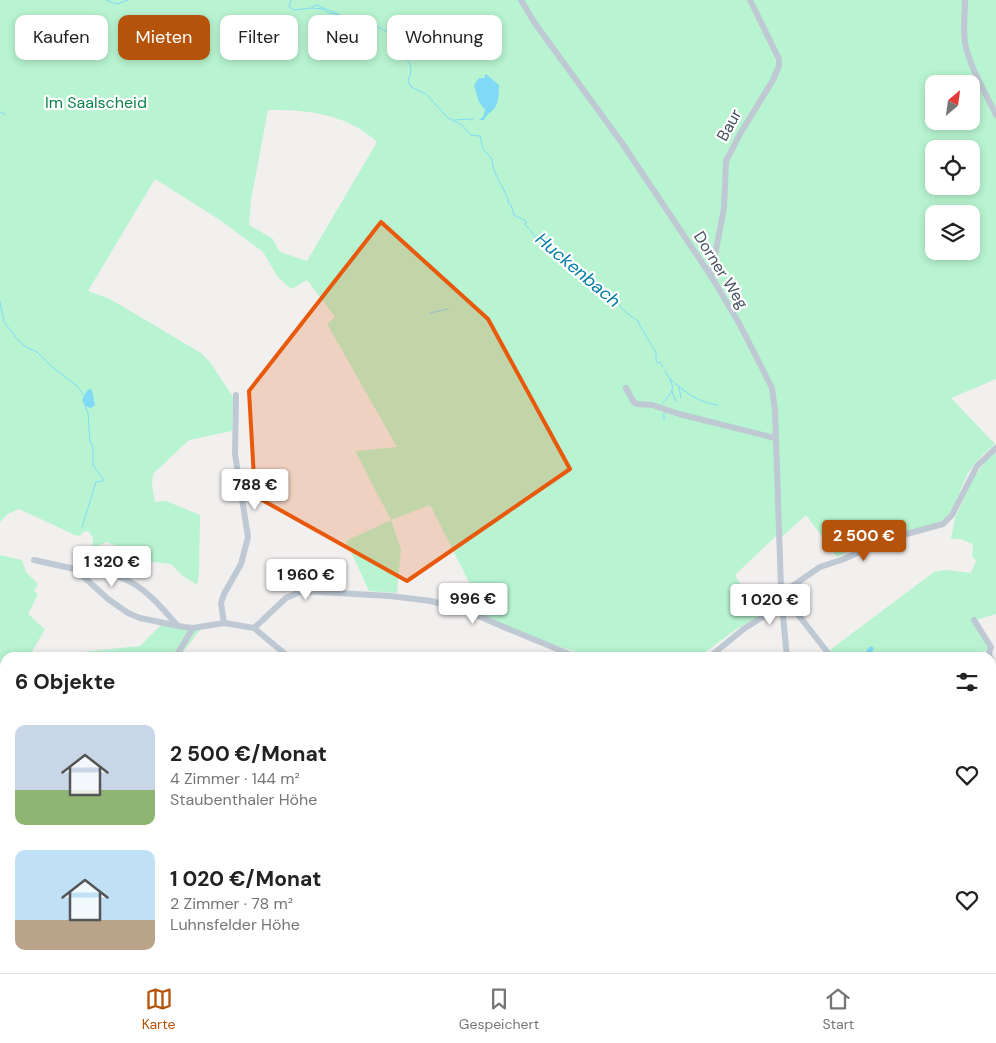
<!DOCTYPE html>
<html lang="de">
<meta charset="utf-8">
<style>
body{margin:0;font-family:"DM Sans",sans-serif;background:#f2f2f2;color:#222;height:100vh;display:flex;flex-direction:column;font-size:19px;white-space:nowrap}
*{box-sizing:border-box;margin:0}
p{font-size:16px;color:#767676}
.icon{flex:none;width:28px;height:28px;fill:none;stroke:currentColor;stroke-width:2;stroke-linecap:round;stroke-linejoin:round}
.map{position:relative;flex:1;overflow:hidden}
.side{position:absolute;left:0px;top:652px;width:996px;height:321px;display:flex;flex-direction:column;background:#fff;border-radius:15px 15px 0 0;box-shadow:0 2px 8px #0003}
.side>*{flex:none}
.banner{position:absolute;left:15px;top:15px;width:500px;height:45px;display:flex;gap:10px}
.needle{width:32px;rotate:29deg}
.fabs{position:absolute;left:925px;top:75px;display:grid;gap:10px}
.fabs a{display:grid;place-items:center;width:55px;height:55px;border-radius:10px;background:#fff;box-shadow:0 2px 8px #0003;font-size:25px}
.price{position:absolute;translate:-50% -42px;padding:0 11px;border-radius:5px;background:#fff;color:#222;font-size:16px;line-height:32px;filter:drop-shadow(0 1px 2px #0008)}
.price::after{content:'';position:absolute;left:50%;top:30px;width:15px;height:11px;margin-left:-8px;background:inherit;clip-path:polygon(0 0,100% 0,50% 100%)}
.price.on{background:#b45309;color:#fff}
ul{padding:0;list-style:none}
li{display:flex;align-items:center;gap:15px;height:125px;padding:0 15px}
li span{display:grid;place-items:center;flex:none;width:140px;height:100px;border-radius:10px;color:#555}
li>.icon{margin-inline-start:auto}
span .icon{width:60px;height:60px;fill:#fffc;stroke-width:1}
li b{font-size:21px}
h2{display:flex;justify-content:space-between;align-items:center;height:60px;padding:0 15px;font-size:21px}
.pill{padding:0 18px;border-radius:10px;background:#fff;box-shadow:0 2px 8px #0003;font-size:18px;line-height:45px}
.pill.on{background:#b45309;color:#fff}
.dock{display:flex;justify-content:space-around;align-items:center;height:70px;border-top:1px solid #e0e0e0;background:#fff;font-size:14px;color:#767676}
.dock a{display:grid;justify-items:center;gap:2px}
.dock .on{color:#b45309}
.map>svg:first-child{display:block}
.education{fill:#e3e0e0}
.green{fill:#b8f4d1;fill-rule:evenodd}
.water{fill:#80daf6}
.lines{fill:none;stroke-linecap:round;stroke-linejoin:round}
.stream{stroke:#80daf6;stroke-width:1}
.canal{stroke:#80daf6;stroke-width:5}
.minor{stroke:#bec9d3;stroke-width:6}
.marked{fill:#e8590c;fill-opacity:0.2;stroke:#e8590c;stroke-width:4;stroke-linejoin:round}
.labels{text-anchor:middle;dominant-baseline:central;stroke-width:4.5;stroke-linejoin:round;paint-order:stroke}
.park-label{font-size:16px;fill:#0d834c;stroke:#fff}
.street-label{font-size:16px;fill:#45515f;stroke:#fff}
.water-label{font-size:18px;font-style:italic;fill:#027ea6;stroke:#fff}
</style>
<div class="map">
<svg width="996" height="973" viewBox="0 0 996 973">
<rect width="100%" height="100%" fill="#f2efef"/>
<path class="education" d="M539,969H620L637,973H539Z"/>
<g class="green">
<path d="M0,0H996V379L951,398L995,444C984,453 974,463 967,475C960,489 956,508 944,519C930,530 902,530 885,535C869,540 852,550 837,557L806,515L783,536H776L735,575L759,616L735,630L699,657H590L526,635L470,609L476,596L430,505L391,520L401,549L397,593L369,591L346,541L391,520L355,451L397,447L327,324L335,317L307,280L291,289L277,276L263,252L220,220L155,179L88,291L110,299L201,353L210,362L233,397L232,431L189,440L153,474L152,485L155,502L166,501L200,515L199,573L197,585L183,576L171,564L116,558L117,546L106,542L92,550L93,537L88,531L83,532L80,536L75,535L19,509L8,514L0,522ZM934,84H971V121H934ZM268,110C305,109 348,114 377,142L307,261L280,252L272,238L249,225L251,200ZM934,149H971V186H934ZM934,214H971V251H934Z"/>
<path d="M996,453V614L973,621L989,648L975,658H835L830,650L934,572L945,570L971,573L976,561L972,556L973,544L960,539H951L955,518L974,477L985,462Z"/>
<path d="M0,555L22,560L26,572L38,584L34,591L38,594L28,614L45,629L29,657L5,658V697L0,695Z"/>
<path d="M161,625L200,630L179,657L70,658L72,653L140,646Z"/>
<path d="M5,729V783L0,782V732Z"/>
<path d="M993,734L996,738V794L994,795L991,791V735Z"/>
<path d="M0,788H5V969H539V973H0Z"/>
</g>
<g class="water">
<path d="M486,74L499,85C499,93 499,104 493,110C489,114 486,115 484,120H479L483,117L485,110L479,102L474,85L479,78H486L484,76Z"/>
<path d="M88,389L92,390L95,405L91,408L85,406L82,400Z"/>
</g>
<g class="lines">
<g class="stream">
<path d="M106,0L117,4L128,0"/>
<path d="M291,0L289,7L295,10L312,8L323,9L329,13L350,17L353,21L366,26H376L388,32L410,64L411,72L408,81L411,87L426,94L448,118L462,125L471,135L480,136L483,149L492,159C492,175 506,188 509,204L511,205L514,215L526,221L525,225C532,230 535,239 542,244C546,247 550,247 554,249L558,255L565,259L595,287L601,289L610,299L618,302C621,311 630,315 638,321C639,325 653,348 656,352V361L658,363L660,362L663,367"/>
<path d="M312,7L316,5L338,14"/>
<path d="M0,112L5,114"/>
<path d="M454,120L473,119"/>
<path d="M0,302L4,322L18,340L26,347L37,352L50,365L77,386L84,395"/>
<path d="M430,313L448,309"/>
<path d="M670,379C685,392 699,403 718,405"/>
<path d="M679,387L681,398"/>
<path d="M672,391L676,402"/>
<path d="M662,404C664,400 668,398 670,394C676,386 669,378 665,371"/>
<path d="M664,413V420"/>
<path d="M82,527L96,482L103,481V479L93,465V447L90,441L88,413L85,406"/>
<path d="M289,969L290,973"/>
</g>
<path class="canal" d="M871,649L869,651L872,657"/>
<g class="minor">
<path d="M521,0L534,22L622,143L711,276L739,323L772,388L775,411L781,589L784,595"/>
<path d="M965,0C965,14 963,29 965,43C970,68 985,92 996,115"/>
<path d="M711,276L724,208L726,161L740,134L773,80L779,66V59L750,0"/>
<path d="M626,388L633,401L636,404L652,405L679,414L775,438"/>
<path d="M34,560L75,569L108,599L128,613L140,618L184,627L193,628L224,623L254,628L290,658"/>
<path d="M75,569C130,573 142,585 177,625"/>
<path d="M782,605L791,608L796,612L832,658"/>
<path d="M974,620L991,647L989,653L990,658"/>
<path d="M224,623L221,603L224,594L241,564L248,537L235,454L236,395"/>
<path d="M254,628L286,598L302,591L390,596L431,601L467,611L506,628L579,658"/>
<path d="M175,658L193,628"/>
<path d="M708,658L745,628L782,605"/>
<path d="M787,658L782,605L784,595L788,589L820,567L844,559L888,539L943,524L952,515L977,466L996,448"/>
<path d="M991,659L993,673L991,674"/>
<path d="M991,733L996,730"/>
<path d="M991,801L996,798"/>
<path d="M991,837L996,839"/>
<path d="M900,969L904,973"/>
<path d="M986,969L987,973"/>
<path d="M667,973V969"/>
<path d="M754,973L755,969"/>
<path d="M859,973L864,969"/>
</g>
</g>
<path class="marked" d="M381,222L488,319L570,469L407,581L255,496L249,391Z"/>
<g class="labels">
<g class="park-label">
<text x="96" y="102">Im Saalscheid</text>
</g>
<g class="street-label">
<text transform="translate(729 125) rotate(-61)">Baur</text>
<text transform="translate(721 270) rotate(58)">Dorner Weg</text>
</g>
<g class="water-label">
<text transform="translate(578 270) rotate(40)">Huckenbach</text>
</g>
</g>
</svg>
<div class="fabs">
<a><svg class="needle" viewBox="-14 -14 28 28"><path d="M0-13l5 13h-10z" fill="#e53935"/><path d="M0 13l5-13h-10z" fill="#767676"/></svg></a>
<a><svg class="icon" aria-label="locate" viewBox="0 0 24 24"><circle cx="12" cy="12" r="6"/><path d="M12 2v4M12 18v4M2 12h4M18 12h4"/></svg></a>
<a><svg class="icon" aria-label="layers" viewBox="0 0 24 24"><path d="M12 4l9 5-9 5-9-5zM3 14l9 5 9-5"/></svg></a>
</div>
<b class="price" style="left:255px;top:511px">788 €</b>
<b class="price on" style="left:864px;top:562px">2 500 €</b>
<b class="price" style="left:112px;top:588px">1 320 €</b>
<b class="price" style="left:306px;top:601px">1 960 €</b>
<b class="price" style="left:473px;top:625px">996 €</b>
<b class="price" style="left:770px;top:626px">1 020 €</b>
<div class="banner">
<a class="pill">Kaufen</a>
<a class="pill on">Mieten</a>
<a class="pill">Filter</a>
<a class="pill">Neu</a>
<a class="pill">Wohnung</a>
</div>
<section class="side">
<h2>6 Objekte<svg class="icon" aria-label="filters" viewBox="0 0 24 24"><path d="M4 7h16M4 17h16"/><circle cx="9" cy="7" r="2"/><circle cx="15" cy="17" r="2"/></svg></h2>
<ul>
<li><span style="background:linear-gradient(#c9d6e8 65%,#8fb573 0)"><svg class="icon" aria-label="home" viewBox="0 0 24 24"><path d="M3 11l9-7 9 7M6 9v11h12V9"/></svg></span><div><b>2 500 €/Monat</b><p>4 Zimmer · 144 m²</p><p>Staubenthaler Höhe</p></div><svg class="icon" aria-label="heart" viewBox="0 0 24 24"><path d="M12 20l-8-8c-3-5 5-10 8-4 3-6 11-1 8 4z"/></svg></li>
<li><span style="background:linear-gradient(#bfe0f5 70%,#b9a48a 0)"><svg class="icon" aria-label="home" viewBox="0 0 24 24"><path d="M3 11l9-7 9 7M6 9v11h12V9"/></svg></span><div><b>1 020 €/Monat</b><p>2 Zimmer · 78 m²</p><p>Luhnsfelder Höhe</p></div><svg class="icon" aria-label="heart" viewBox="0 0 24 24"><path d="M12 20l-8-8c-3-5 5-10 8-4 3-6 11-1 8 4z"/></svg></li>
</ul>
</section>
</div>
<nav class="dock">
<a class="on"><svg class="icon" aria-label="map" viewBox="0 0 24 24"><path d="M3 6l6-2 6 2 6-2v14l-6 2-6-2-6 2zM9 4v14M15 6v14"/></svg>Karte</a>
<a><svg class="icon" aria-label="saved" viewBox="0 0 24 24"><path d="M7 4h10v16l-5-4-5 4z"/></svg>Gespeichert</a>
<a><svg class="icon" aria-label="home" viewBox="0 0 24 24"><path d="M3 11l9-7 9 7M6 9v11h12V9"/></svg>Start</a>
</nav>
